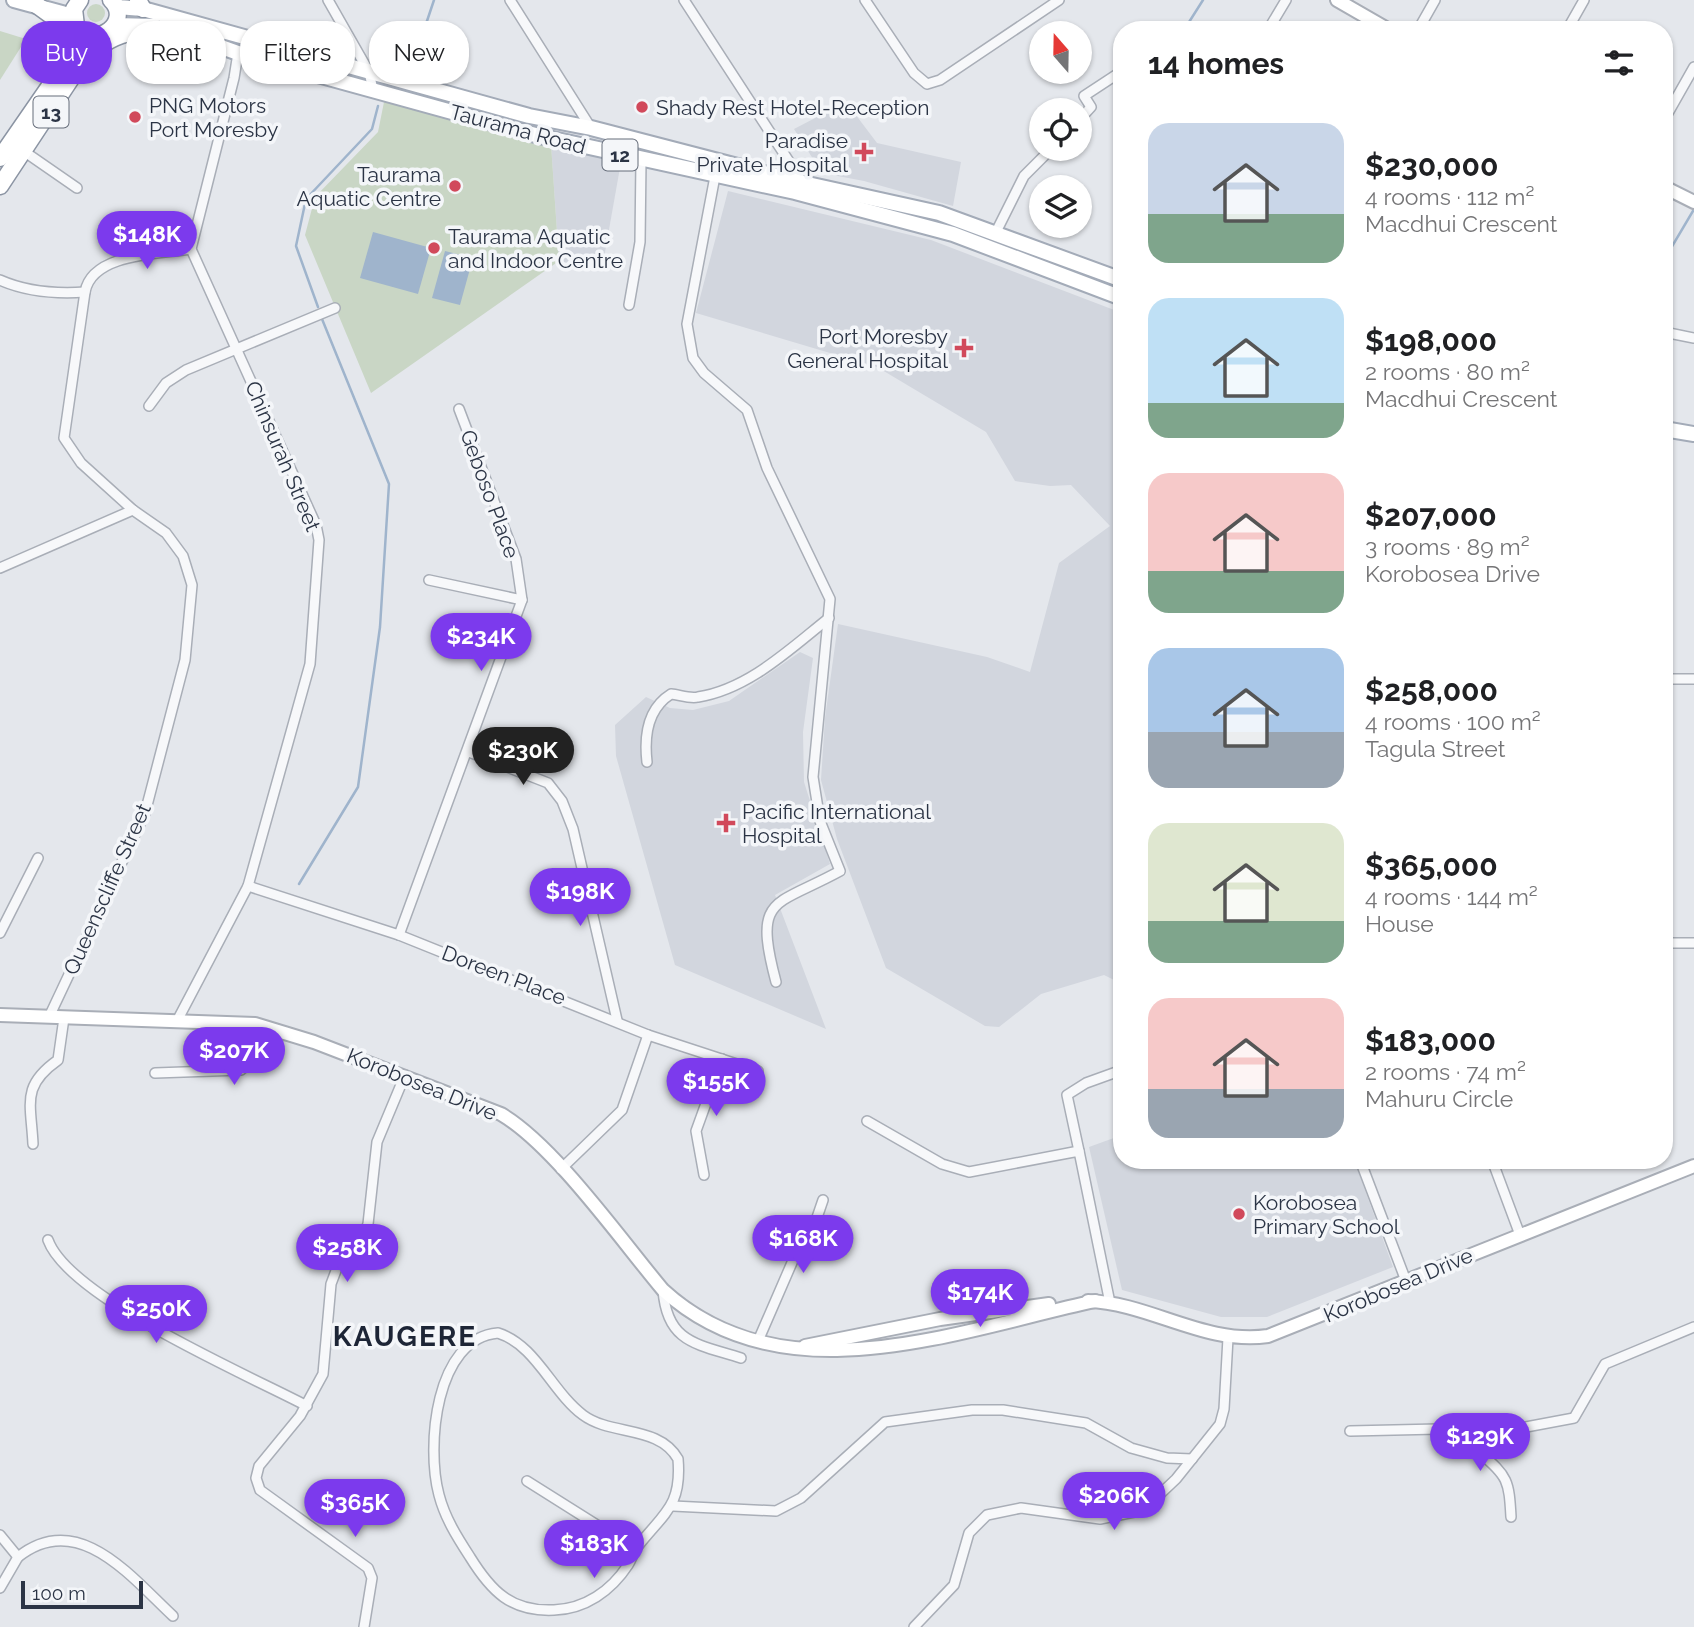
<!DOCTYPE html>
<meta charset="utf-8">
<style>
body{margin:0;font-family:Raleway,sans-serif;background:#f2f2f2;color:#202124;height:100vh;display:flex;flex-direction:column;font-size:26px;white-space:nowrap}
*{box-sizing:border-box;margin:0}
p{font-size:23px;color:#757577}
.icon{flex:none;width:38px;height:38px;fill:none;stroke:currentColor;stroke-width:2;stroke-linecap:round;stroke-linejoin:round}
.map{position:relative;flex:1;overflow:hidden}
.details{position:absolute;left:1113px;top:21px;width:560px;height:1148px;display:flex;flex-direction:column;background:#fff;border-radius:28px;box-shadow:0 2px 5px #0004}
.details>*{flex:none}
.guide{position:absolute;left:21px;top:21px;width:665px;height:63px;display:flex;gap:14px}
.needle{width:46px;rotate:340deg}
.buttons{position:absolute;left:1029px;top:21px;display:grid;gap:14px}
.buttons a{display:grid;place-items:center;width:63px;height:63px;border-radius:50%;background:#fff;box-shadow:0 2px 5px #0004;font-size:35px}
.scale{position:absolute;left:21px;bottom:18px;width:122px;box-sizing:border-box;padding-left:7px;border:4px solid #2b3445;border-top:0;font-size:19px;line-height:24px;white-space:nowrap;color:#2b3445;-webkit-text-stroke:5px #f4f6f9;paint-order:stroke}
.price{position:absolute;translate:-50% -60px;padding:0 16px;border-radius:24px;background:#7c3aed;color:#fff;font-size:23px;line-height:46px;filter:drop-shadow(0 2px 4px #0008)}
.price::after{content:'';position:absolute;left:50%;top:42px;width:21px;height:16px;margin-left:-10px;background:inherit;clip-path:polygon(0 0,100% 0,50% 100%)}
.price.selected{background:#222;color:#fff}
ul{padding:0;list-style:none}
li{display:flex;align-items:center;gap:21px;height:175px;padding:0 35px}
li span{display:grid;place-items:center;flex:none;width:196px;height:140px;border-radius:21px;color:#555}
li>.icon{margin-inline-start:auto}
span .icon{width:84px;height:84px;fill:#fffc;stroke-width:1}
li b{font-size:30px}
h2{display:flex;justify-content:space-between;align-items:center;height:84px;padding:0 35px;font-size:30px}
.chip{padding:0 24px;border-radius:28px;background:#fff;box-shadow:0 2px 5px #0004;font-size:24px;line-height:63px}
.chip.selected{background:#7c3aed;color:#fff}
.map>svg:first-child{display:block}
.built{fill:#d2d6de}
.green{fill:#c9d6c5}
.water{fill:#9fb4cc}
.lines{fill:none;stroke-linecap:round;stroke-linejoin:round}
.stream{stroke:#9fb4cc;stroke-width:2.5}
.street-casing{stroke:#a9aeb7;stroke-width:12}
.secondary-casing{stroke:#a9aeb7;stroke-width:16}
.primary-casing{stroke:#a3abb8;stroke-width:18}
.highway-casing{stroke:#8b94a3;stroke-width:19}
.street{stroke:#f7f8fa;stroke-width:9}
.secondary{stroke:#fff;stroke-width:12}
.primary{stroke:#fff;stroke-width:14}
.highway{stroke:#fff;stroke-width:16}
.poi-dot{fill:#d1495b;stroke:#f4f6f9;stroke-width:2.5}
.labels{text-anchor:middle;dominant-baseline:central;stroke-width:7;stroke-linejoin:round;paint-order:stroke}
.shield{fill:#f4f6f9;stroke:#676e7b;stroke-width:2}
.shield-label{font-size:19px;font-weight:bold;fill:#2b3445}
.poi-label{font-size:21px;fill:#2b3445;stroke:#f4f6f9;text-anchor:start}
.street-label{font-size:21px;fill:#2b3445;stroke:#f4f6f9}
.district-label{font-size:28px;font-weight:bold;letter-spacing:2px;fill:#1d2536;stroke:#f4f6f9}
</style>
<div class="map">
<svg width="1694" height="1627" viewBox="0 0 1694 1627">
<rect width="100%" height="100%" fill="#e4e7ec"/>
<g class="built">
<path d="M846,102L877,143L961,162L953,206L864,181L822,173L794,129Z"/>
<path d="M551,144L621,162L602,269L559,261Z"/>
<path d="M728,191L931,240L1122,313V984L1104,975L1041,994L999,1027L985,1026L886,968L837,839L821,780L825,718L838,624L987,657L1030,672L1059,563L1110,526L1071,485L1050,486L1015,481L986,432L877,367L696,313Z"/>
<path d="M800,652L813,658L803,732L804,782L830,864L775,895L826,1029L675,965L616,756L615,725L646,697L670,708L693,710L729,701Z"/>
<path d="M1122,1135V1160H1354L1393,1267L1267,1317H1221L1122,1290L1089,1147Z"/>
</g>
<g class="green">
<circle cx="96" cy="13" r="9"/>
<path d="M0,31L26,39L0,80Z"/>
<path d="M384,102L551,144L559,261L371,393L305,235L315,197L378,132Z"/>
</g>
<g class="water">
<path d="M373,232L431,248L418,294L360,278Z"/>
<path d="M445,251L473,258L460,305L432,298Z"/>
</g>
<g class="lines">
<g class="stream">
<path d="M1184,30L1203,0"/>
<path d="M391,70L427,21L434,0"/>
<path d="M1664,260L1693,211"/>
<path d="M318,307L296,246L306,199L372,129L378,106"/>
<path d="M299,884L358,787L380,627L389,484L322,319"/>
</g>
<defs>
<g id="street">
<path d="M328,0L369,72L373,90"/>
<path d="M510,0L591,128"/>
<path d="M684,0L803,183"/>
<path d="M865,0L914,73L927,84L940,80L1059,0"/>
<path d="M1268,30L1286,0"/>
<path d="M1418,30L1435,0"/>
<path d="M1567,30L1584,0"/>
<path d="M1080,119L1091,107L1084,96L1119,73"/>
<path d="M1664,120L1694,67"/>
<path d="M25,152L77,188"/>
<path d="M716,171L687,324L693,358L704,373L747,410L767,468L830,599L813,777L820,821L840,871C774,907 753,895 776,982"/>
<path d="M996,232L1024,176L1051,149"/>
<path d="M0,280C27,292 56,294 85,292"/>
<path d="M629,305L640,242L641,160"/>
<path d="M1664,332L1694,338"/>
<path d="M149,406L166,383L186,370L335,308"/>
<path d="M0,568L133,510"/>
<path d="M429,580L522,600"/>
<path d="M1664,679H1694"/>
<path d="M469,752L548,783L562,801L573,829L617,1020"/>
<path d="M647,762C644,736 647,709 671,694C680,695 690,699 698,697C749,689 791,648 829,618"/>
<path d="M248,886L399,935L648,1035L758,1071"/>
<path d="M0,933L38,858"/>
<path d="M399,935L522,600L516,559L459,409"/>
<path d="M1664,943H1694"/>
<path d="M49,1017L145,813L185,660L192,585L183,556L166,533L133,510L81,463L64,438L85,292C92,253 159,254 191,249"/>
<path d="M178,1019L248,886L310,664L319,540L316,525L191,249L234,78L238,53"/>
<path d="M155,1073L241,1070C254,1061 254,1039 255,1024"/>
<path d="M867,1121L942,1164L969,1172L1079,1151L1110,1303"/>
<path d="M33,1144C31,1103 21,1086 58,1060L64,1018"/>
<path d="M1079,1151L1067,1095L1086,1083L1122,1070"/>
<path d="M1360,1160L1406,1281"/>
<path d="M1492,1160L1520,1235"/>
<path d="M561,1169L622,1110L648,1035"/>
<path d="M704,1175L696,1131L722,1059"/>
<path d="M48,1240C69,1298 248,1375 307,1406"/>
<path d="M663,1290C667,1343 697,1344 741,1358"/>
<path d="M498,1333C536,1345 552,1392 583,1415C611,1436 659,1425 678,1459C682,1506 664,1513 638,1546C633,1552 632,1559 628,1565C611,1591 585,1609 554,1610C511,1612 491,1591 470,1557C457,1537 445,1518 439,1495C426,1447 435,1338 498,1333Z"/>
<path d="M758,1341L794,1258L810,1238L823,1200"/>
<path d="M1478,1428L1480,1453C1508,1476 1509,1481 1511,1517"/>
<path d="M1350,1431L1526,1427L1574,1418L1605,1364L1694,1327"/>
<path d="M527,1481L635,1549"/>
<path d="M673,1506L776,1511L801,1498L885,1422L972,1410H1003L1086,1423L1131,1448L1167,1458L1192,1459"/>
<path d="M0,1535L18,1557C78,1509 131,1577 173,1616"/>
<path d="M0,1588L18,1557"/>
<path d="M364,1627L372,1578L368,1568L260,1490L256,1478L259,1466L300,1416L323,1374L331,1284L337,1268L362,1239L368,1224L377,1142L405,1075"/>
<path d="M914,1627L954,1585L969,1533L987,1515L1021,1508L1100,1519L1139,1511L1158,1496L1176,1479L1220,1424L1224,1409L1228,1338"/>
</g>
<g id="secondary">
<path d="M1337,0L1389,30"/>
<path d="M1664,187L1694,202"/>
<path d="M0,1015L255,1024L314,1042L501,1114C554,1145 621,1240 663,1290C783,1400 956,1331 1095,1301"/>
<path d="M1088,1301C1150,1303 1204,1345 1268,1336L1694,1166"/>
<path d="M805,1346L940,1319L1049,1304"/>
</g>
<g id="primary">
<path d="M14,0L73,16"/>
<path d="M117,7L143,9L529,116L591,128L803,183L939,213L1122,280"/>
<path d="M114,25L155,26"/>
<path d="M188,35L238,53L539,136L795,192L953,234L1122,298"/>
<path d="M1664,429L1694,434"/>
</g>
<g id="highway">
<path d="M80,0L74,9L76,26C96,51 133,21 111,0"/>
<path d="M138,0L143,9"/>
<path d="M38,6L67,27L70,37L66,49"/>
<path d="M94,52C124,23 159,31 197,38"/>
<path d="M0,158L65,64L79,30"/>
<path d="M0,186L99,36"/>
</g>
</defs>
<use href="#street" class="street-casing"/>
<use href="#secondary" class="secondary-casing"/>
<use href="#primary" class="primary-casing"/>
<use href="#highway" class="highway-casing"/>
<use href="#street" class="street"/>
<use href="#secondary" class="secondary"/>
<use href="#primary" class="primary"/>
<use href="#highway" class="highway"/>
</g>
<g class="poi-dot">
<circle cx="642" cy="107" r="7"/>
<circle cx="135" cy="117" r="7"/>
<path d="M860.5 141.5h7v7h7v7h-7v7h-7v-7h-7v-7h7z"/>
<circle cx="455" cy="186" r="7"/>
<circle cx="434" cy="248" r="7"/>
<path d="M960.5 337.5h7v7h7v7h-7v7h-7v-7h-7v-7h7z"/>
<path d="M722.5 812.5h7v7h7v7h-7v7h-7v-7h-7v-7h7z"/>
<circle cx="1239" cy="1214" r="7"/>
</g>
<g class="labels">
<g class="shield">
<rect x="33.5" y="96.5" width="35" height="31" rx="5"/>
<rect x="602.5" y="139.5" width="35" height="31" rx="5"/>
</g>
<g class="shield-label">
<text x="51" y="112">13</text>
<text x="620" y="155">12</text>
</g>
<g class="poi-label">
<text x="149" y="105">PNG Motors<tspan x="149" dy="24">Port Moresby</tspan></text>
<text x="656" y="107">Shady Rest Hotel-Reception</text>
<text x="848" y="140" text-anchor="end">Paradise<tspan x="848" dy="24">Private Hospital</tspan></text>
<text x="441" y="174" text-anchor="end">Taurama<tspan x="441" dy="24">Aquatic Centre</tspan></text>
<text x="448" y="236">Taurama Aquatic<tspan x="448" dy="24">and Indoor Centre</tspan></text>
<text x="948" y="336" text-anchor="end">Port Moresby<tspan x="948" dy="24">General Hospital</tspan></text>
<text x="742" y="811">Pacific International<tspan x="742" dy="24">Hospital</tspan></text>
<text x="1253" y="1202">Korobosea<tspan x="1253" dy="24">Primary School</tspan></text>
</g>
<g class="street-label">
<text transform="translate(518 129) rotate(15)">Taurama Road</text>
<text transform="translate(283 456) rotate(67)">Chinsurah Street</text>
<text transform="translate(490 494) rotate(70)">Geboso Place</text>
<text transform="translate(107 889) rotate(-66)">Queenscliffe Street</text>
<text transform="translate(504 975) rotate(21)">Doreen Place</text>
<text transform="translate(422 1084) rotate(22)">Korobosea Drive</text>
<text transform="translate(1398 1285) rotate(-23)">Korobosea Drive</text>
</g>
<g class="district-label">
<text x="405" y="1336">KAUGERE</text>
</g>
</g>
</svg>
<div class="buttons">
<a><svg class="needle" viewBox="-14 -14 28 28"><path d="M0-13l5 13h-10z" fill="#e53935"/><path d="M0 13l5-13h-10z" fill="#757577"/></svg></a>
<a><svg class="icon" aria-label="locate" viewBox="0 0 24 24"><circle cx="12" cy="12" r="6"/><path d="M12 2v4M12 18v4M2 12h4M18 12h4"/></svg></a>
<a><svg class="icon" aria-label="layers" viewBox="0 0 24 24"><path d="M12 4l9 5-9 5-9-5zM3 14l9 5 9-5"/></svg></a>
</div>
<div class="scale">100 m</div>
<b class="price" style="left:147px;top:271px">$148K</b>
<b class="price" style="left:481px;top:673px">$234K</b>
<b class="price selected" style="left:523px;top:787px">$230K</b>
<b class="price" style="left:580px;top:928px">$198K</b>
<b class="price" style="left:234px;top:1087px">$207K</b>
<b class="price" style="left:716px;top:1118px">$155K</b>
<b class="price" style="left:803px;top:1275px">$168K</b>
<b class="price" style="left:347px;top:1284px">$258K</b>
<b class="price" style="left:980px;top:1329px">$174K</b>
<b class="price" style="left:156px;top:1345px">$250K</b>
<b class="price" style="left:1480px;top:1473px">$129K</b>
<b class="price" style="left:1114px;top:1532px">$206K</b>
<b class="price" style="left:355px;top:1539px">$365K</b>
<b class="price" style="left:594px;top:1580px">$183K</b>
<div class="guide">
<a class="chip selected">Buy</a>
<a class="chip">Rent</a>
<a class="chip">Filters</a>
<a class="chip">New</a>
</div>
<section class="details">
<h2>14 homes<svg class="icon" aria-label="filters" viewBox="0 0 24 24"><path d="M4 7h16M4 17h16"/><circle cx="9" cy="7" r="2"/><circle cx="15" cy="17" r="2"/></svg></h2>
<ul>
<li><span style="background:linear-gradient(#c9d6e8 65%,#7fa58c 0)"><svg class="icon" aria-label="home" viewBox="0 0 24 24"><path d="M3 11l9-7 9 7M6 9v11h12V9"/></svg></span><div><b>$230,000</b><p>4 rooms · 112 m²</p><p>Macdhui Crescent</p></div></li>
<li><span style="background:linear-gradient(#bfe0f5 75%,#7fa58c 0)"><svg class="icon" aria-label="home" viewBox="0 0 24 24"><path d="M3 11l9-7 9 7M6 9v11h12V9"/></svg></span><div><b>$198,000</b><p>2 rooms · 80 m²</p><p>Macdhui Crescent</p></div></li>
<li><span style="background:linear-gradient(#f6c9c9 70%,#7fa58c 0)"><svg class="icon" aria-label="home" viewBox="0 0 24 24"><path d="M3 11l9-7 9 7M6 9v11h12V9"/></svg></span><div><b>$207,000</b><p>3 rooms · 89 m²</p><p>Korobosea Drive</p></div></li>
<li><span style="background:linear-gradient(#a9c7e8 60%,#9aa5b1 0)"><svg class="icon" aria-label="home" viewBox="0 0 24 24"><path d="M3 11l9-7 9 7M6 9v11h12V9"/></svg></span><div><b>$258,000</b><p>4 rooms · 100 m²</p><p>Tagula Street</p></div></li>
<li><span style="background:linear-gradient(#dfe7d0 70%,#7fa58c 0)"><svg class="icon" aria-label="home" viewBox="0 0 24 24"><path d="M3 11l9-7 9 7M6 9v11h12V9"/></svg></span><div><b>$365,000</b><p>4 rooms · 144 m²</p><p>House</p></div></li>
<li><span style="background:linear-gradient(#f6c9c9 65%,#9aa5b1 0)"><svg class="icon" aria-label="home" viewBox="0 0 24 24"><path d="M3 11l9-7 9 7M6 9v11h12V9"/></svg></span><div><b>$183,000</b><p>2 rooms · 74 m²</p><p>Mahuru Circle</p></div></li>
</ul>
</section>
</div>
